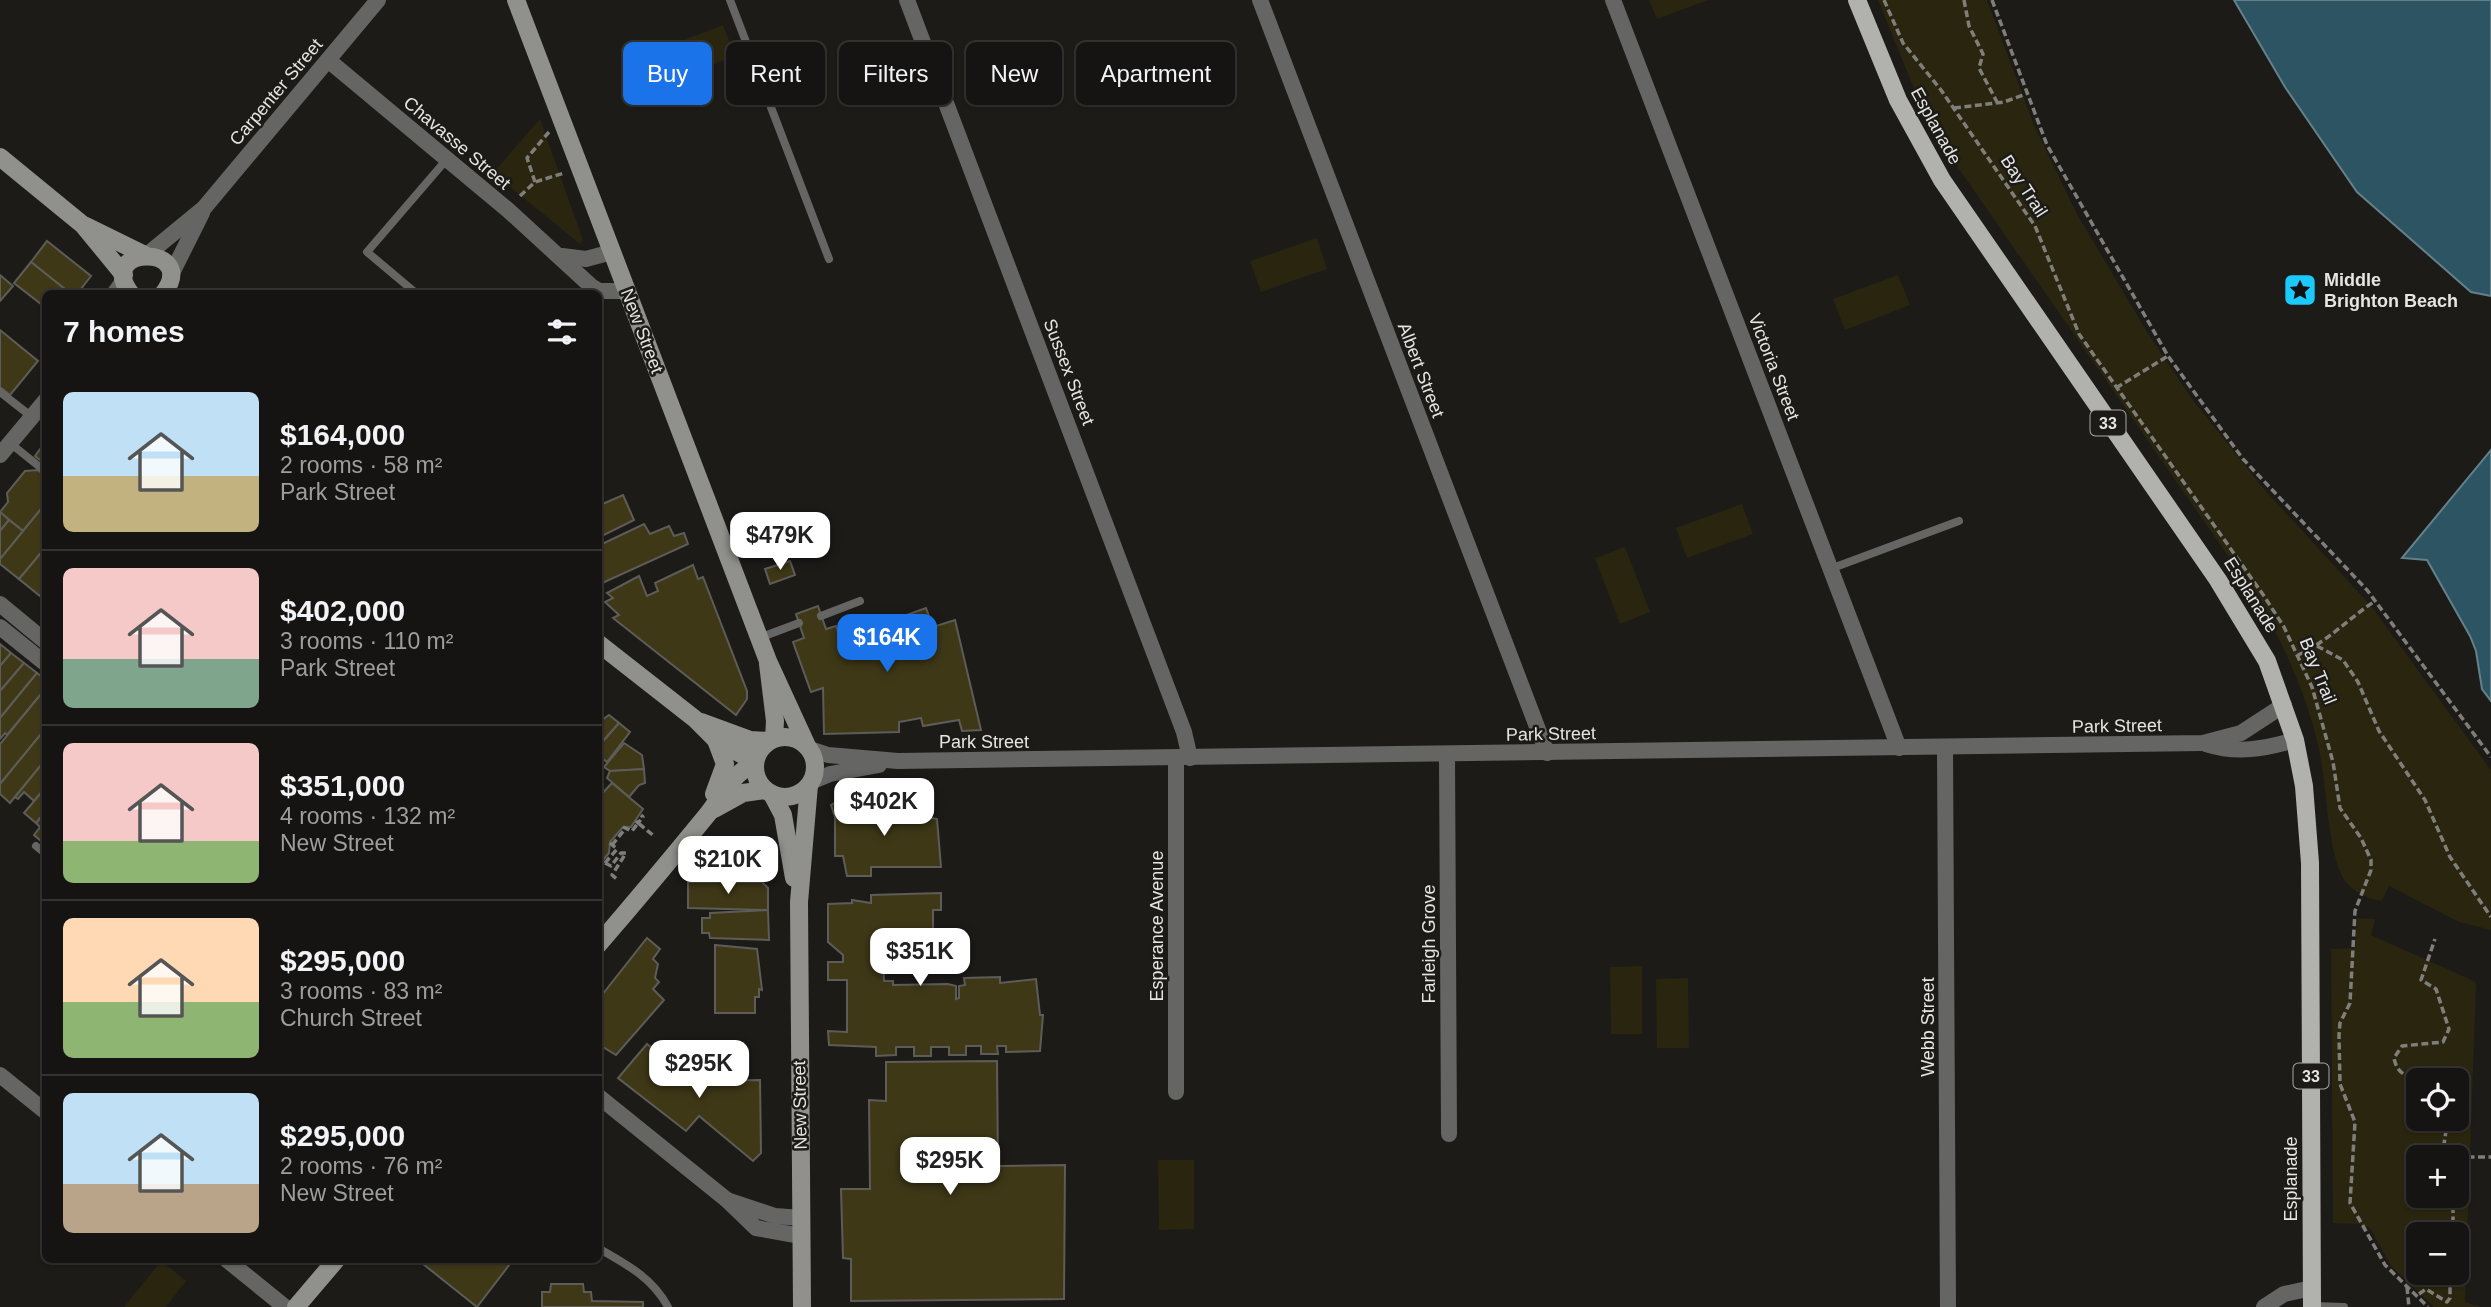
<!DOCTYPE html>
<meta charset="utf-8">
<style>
body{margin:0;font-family:Arial,sans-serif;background:#1e1d1b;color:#f1f3f6;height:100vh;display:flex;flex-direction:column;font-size:26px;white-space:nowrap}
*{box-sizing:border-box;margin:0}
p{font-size:23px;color:#9d9e9f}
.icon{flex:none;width:38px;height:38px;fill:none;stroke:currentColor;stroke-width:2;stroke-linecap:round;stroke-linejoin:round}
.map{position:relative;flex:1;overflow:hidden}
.side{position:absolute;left:42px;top:290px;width:560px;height:973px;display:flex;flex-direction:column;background:#151412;border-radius:10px;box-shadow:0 2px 5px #0004,0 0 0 2px #343332}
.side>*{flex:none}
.guide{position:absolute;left:623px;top:42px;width:665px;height:63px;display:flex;gap:14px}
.tools{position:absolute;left:2406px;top:1068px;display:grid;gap:14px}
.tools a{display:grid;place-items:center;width:63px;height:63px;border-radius:10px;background:#151412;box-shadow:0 2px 5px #0004,0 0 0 2px #343332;font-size:35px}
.price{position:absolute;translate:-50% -60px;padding:0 16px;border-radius:14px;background:#fff;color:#222;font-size:23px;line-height:46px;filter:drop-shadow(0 2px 4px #0008)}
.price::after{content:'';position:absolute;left:50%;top:42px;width:21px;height:16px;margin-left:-10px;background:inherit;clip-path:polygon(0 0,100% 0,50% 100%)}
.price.on{background:#1a73e8;color:#fff}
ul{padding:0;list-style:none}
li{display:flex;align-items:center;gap:21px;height:175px;padding:0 21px}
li+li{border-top:2px solid #343332}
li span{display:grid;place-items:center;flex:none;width:196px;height:140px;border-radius:10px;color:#555}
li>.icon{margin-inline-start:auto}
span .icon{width:84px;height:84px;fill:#fffc;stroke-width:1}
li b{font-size:30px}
h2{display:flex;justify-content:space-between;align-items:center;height:84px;padding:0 21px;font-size:30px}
.tag{padding:0 24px;border-radius:10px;background:#151412;box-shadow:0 2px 5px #0004,0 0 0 2px #343332;font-size:24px;line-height:63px}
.tag.on{background:#1a73e8;color:#fff}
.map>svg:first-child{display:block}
.green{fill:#29250e;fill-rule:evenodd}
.water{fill:#2c5463;stroke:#648089;stroke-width:2}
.building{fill:#3f3817;stroke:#5d5c58;stroke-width:2}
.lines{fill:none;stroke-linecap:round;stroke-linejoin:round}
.path{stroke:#7f7e7b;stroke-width:3.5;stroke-dasharray:7 3.5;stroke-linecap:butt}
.lane{stroke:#656563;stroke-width:8}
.street{stroke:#656563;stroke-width:16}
.secondary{stroke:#90908c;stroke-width:18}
.primary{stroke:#b1b1ad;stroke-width:18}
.labels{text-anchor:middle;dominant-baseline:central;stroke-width:5;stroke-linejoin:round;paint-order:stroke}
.shield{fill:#1c1b18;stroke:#a9a8a6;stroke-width:2}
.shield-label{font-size:16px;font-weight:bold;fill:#e6e5e3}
.street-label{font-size:18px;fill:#e6e5e3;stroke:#1c1b18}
.poi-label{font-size:18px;font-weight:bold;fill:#e6e5e3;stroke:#1c1b18;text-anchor:start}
</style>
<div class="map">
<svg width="2491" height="1307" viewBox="0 0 2491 1307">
<rect width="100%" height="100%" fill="#1c1b18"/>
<g class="green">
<path d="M1649,0H1708L1657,19Z"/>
<path d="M1878,0H1987L2034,125L2077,214L2147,332L2192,399L2264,489L2371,606L2491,770V930L2459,922L2389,886L2382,901C2367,899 2349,890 2342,876C2327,845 2327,786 2319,750C2308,698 2285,648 2260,602L1959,169L1912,84Z"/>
<path d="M723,25L735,56L670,80L658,50Z"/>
<path d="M540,119L583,240L580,244L493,173Z"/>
<path d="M1317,238L1327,269L1261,292L1250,261Z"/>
<path d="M1898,275L1910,305L1845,330L1833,299Z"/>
<path d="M1742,504L1753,534L1687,558L1676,528Z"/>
<path d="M1625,547L1650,612L1620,624L1595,558Z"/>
<path d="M2357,918L2375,919L2371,935L2476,982L2465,1302L2481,1307H2434L2391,1266L2370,1228L2359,1224L2333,1223L2331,949L2355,948ZM2418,1080H2457V1118H2418ZM2418,1157H2457V1195H2418ZM2418,1234H2457V1272H2418Z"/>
<path d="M1642,966V1034H1611L1610,967Z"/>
<path d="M1688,978L1689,1048H1657L1656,979Z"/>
<path d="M1158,1160H1194V1229L1159,1230Z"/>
<path d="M161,1261L186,1281L166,1307H124Z"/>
</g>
<g class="water">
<path d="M2234,0H2491V296L2471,292L2357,192L2285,87Z"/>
<path d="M2491,450V701L2482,689L2476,651L2470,636L2427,560L2402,558Z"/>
</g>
<g class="building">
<path d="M47,241L91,276L77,294H71L31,262Z"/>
<path d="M31,262L71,294H46V308L14,283Z"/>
<path d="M0,275L13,286L0,301Z"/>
<path d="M0,330L38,361L10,395L0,387Z"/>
<path d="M46,441V465L35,456Z"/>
<path d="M38,470L46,477V503L23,531L0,512L8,502L7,493L25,471Z"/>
<path d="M623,495L634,520L598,538V506Z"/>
<path d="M46,503V547L19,579L0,564V559Z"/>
<path d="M0,512L9,520L0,531Z"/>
<path d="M9,520L23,531L0,559V531Z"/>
<path d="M644,524L650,534L669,526L674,536L684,533L688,544L598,585V546Z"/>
<path d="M46,547V589L40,596L19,579Z"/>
<path d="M790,561L795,575L770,584L765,569Z"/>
<path d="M693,565L698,579L703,577L747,691V699L736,715L613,618L619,615L605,602L613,598L607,593L639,576L647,596L658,591L655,583Z"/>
<path d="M818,606L826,629L836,626L839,635L849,631L851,635L926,608L933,627L955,620L981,730L962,731L959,720L923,726L921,718L899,722V732L824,734L823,688L811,692L793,642L804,638L796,614Z"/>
<path d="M0,644L11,653L0,666Z"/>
<path d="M11,653L24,663L0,691V666Z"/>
<path d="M24,663L37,673L0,718V691Z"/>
<path d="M37,673L46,680V688L7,735L5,733L0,739V718Z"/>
<path d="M46,688V728L0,784V744Z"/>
<path d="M609,715L619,723L598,747V723Z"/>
<path d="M619,723L630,732L607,762L598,755V747Z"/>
<path d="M46,728V759L10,803L0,794V784Z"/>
<path d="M624,743L642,755L644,769L610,771L604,767Z"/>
<path d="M46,759V787L34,801L24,792L18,799L15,797Z"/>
<path d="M644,769L645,783L639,785L629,797L607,778L610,771Z"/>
<path d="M612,783L643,809L631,827H623L610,842L609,853L598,866V798Z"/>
<path d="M46,787V811L36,823L24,813Z"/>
<path d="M838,801L847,805L864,802V810H868V805H881V812H886V805H899V812H903V807H916L917,815L937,819L941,867H871V876H847L843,856H835V817L831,805Z"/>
<path d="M46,811V835L41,841L34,835L40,827L36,823Z"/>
<path d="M731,837H764L763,861L717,860L714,856Z"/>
<path d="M688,882H762L768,888V910L688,908Z"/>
<path d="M941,893V910H933V948L883,952L884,981H893V985L948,984L956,986V999L959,998V986L965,985L964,978L1000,977V983L1036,979L1040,1015H1043L1040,1051L1006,1052V1046H997L998,1054H981V1046H966V1055H949V1047H931V1056H914V1047H896V1055L876,1056V1047L829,1045L828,1031L847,1032V980H828V962H843V955L828,942V904L852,903V900L871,903V895Z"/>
<path d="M768,910L769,940L710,938L709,933H702V918H710V913Z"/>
<path d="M647,938L660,949L653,959L658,964L655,978L659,982L653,989L664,1000L616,1055L598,1044V1000Z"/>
<path d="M715,945L757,949L762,990L759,989V997H755V1013H715Z"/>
<path d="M647,1044L694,1081L760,1080L761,1153L753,1161L699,1116L686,1131L618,1078Z"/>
<path d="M997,1061L998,1166L1065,1165L1064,1299L851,1301V1259L843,1258L841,1189H870L869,1100L886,1101V1062Z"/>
<path d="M418,1260H513L477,1307Z"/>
<path d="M551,1284H583L584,1292H591L592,1301L643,1302V1307H542V1292H550Z"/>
</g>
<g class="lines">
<g class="path">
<path d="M1884,0L1903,43L1941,90L2035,226L2079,334L2264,596L2284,627L2312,687L2333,762L2340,808L2361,838L2371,860V870L2355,911L2350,1003L2340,1023L2339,1035L2340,1084L2355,1122L2350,1203L2385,1265L2428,1307"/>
<path d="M1964,0L1969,26L1983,54L1979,68L1997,102"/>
<path d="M1992,0L2047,145L2168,356L2243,459L2367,590L2491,757"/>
<path d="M1954,108L2004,102L2026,94"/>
<path d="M535,182L527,158L549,132"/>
<path d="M520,196L535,182L564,173"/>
<path d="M2116,388L2168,356"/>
<path d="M2317,646L2343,660L2358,682L2379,731L2425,800L2450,857L2491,917"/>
<path d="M2298,655C2327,642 2348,619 2375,601"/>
<path d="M636,821L638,823L643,817L641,815"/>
<path d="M623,827L632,831L638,823L654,836"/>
<path d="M612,845L625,829"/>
<path d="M605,863L611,866L621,853H626L612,875L618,880"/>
<path d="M598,871L617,849L610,843"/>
<path d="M2423,1080C2408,1077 2397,1075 2394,1058L2402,1046L2443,1042L2449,1029L2436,989L2421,980L2435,939"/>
<path d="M598,1144L602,1140"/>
<path d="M2442,1157L2448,1118"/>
<path d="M2457,1157H2491"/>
<path d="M2453,1234V1195"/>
<path d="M2407,1287L2409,1307"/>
<path d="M2419,1294L2426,1289L2447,1302L2450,1298V1272"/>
</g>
<g class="lane">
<path d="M730,0L829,259"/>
<path d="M417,294L367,252L447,159"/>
<path d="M0,392L32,417"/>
<path d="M10,443L46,472"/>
<path d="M1830,569L1959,521"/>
<path d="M821,616L860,601"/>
<path d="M759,638L799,623"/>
<path d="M36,846L46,854"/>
<path d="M598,1248C626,1264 653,1278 668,1307"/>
<path d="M2312,1306L2344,1307"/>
</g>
<g class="street">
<path d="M907,0L1184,732L1190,758"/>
<path d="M1260,0L1547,753"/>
<path d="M1613,0L1899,748"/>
<path d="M328,60L508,210L591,286L599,291H627"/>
<path d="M148,254L204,208L378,0"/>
<path d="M562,256L586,259L612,252"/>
<path d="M170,277L202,213"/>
<path d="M114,294L124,280"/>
<path d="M0,455L46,400"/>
<path d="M0,604L46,642"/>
<path d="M0,627L46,664"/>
<path d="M2206,744C2238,754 2263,749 2295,740"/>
<path d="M1945,747L1948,1307"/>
<path d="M810,749L828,755L898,761L2203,743L2241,733L2284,705"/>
<path d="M1447,754L1449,1134"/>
<path d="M1176,759V1092"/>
<path d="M811,782L830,774L879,765"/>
<path d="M0,1075L46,1112"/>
<path d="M598,1096L727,1200L756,1228L801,1236"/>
<path d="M727,1200L775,1216L801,1218"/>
<path d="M227,1260L285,1307"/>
<path d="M2264,1307L2284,1294L2312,1288"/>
</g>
<g class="secondary">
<path d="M516,0L768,661L807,746"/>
<path d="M0,157L83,225L124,275"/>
<path d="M86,226L145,255"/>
<path d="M131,294C93,244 201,244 163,294"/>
<path d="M598,643L695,719L716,740L755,762"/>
<path d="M768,664L775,721L774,738"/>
<path d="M701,722L750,740L769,741"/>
<circle cx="785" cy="767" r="30"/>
<path d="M714,794L725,764L716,740"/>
<path d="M772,794L783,815L794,878"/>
<path d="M714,809L743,793L765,790"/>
<path d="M598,945C635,902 671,859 707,815C721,798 732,772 755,764"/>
<path d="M296,1307L336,1260"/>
<path d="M802,1307L799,902L809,785"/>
</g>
<path class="primary" d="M1857,0L1898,100L1942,180L2218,580L2267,661L2295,740L2304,786L2310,863L2312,1307"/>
</g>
<defs>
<symbol id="sight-square" viewBox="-11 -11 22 22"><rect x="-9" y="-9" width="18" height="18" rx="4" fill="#1bc9fc" stroke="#1c1b18"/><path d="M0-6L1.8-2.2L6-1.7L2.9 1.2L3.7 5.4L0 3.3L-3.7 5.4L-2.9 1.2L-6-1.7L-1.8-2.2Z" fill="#111"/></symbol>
</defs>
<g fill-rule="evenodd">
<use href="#sight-square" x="2281" y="271" width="38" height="38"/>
</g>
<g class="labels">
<g class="shield">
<rect x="2090.5" y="410.5" width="35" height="25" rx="5"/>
<rect x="2293.5" y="1063.5" width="35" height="25" rx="5"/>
</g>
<g class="shield-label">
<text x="2108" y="423">33</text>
<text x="2311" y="1076">33</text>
</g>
<g class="street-label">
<text transform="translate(276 92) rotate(-50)">Carpenter Street</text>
<text transform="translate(1936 126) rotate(61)">Esplanade</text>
<text transform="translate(457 143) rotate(40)">Chavasse Street</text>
<text transform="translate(2024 186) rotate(57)">Bay Trail</text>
<text transform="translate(642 331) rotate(69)">New Street</text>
<text transform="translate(1774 367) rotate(69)">Victoria Street</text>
<text transform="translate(1421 370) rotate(69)">Albert Street</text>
<text transform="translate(1069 372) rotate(69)">Sussex Street</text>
<text transform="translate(2251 595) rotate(58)">Esplanade</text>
<text transform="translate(2318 671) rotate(68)">Bay Trail</text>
<text transform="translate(2117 726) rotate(-1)">Park Street</text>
<text transform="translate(1551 734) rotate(-1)">Park Street</text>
<text x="984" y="742">Park Street</text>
<text transform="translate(1157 926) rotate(-90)">Esperance Avenue</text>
<text transform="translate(1429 944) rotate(-90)">Farleigh Grove</text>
<text transform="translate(1928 1027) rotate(-90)">Webb Street</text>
<text transform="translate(800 1105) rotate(-91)">New Street</text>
<text transform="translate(2291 1179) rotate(-90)">Esplanade</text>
</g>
<g class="poi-label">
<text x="2324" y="280">Middle<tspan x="2324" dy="21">Brighton Beach</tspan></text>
</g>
</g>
</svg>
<div class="tools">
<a><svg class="icon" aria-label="locate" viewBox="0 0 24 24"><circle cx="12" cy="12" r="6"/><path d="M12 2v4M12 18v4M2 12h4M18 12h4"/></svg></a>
<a>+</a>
<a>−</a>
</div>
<b class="price" style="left:780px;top:572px">$479K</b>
<b class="price on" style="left:887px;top:674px">$164K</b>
<b class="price" style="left:884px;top:838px">$402K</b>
<b class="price" style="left:728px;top:896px">$210K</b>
<b class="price" style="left:920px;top:988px">$351K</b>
<b class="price" style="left:699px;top:1100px">$295K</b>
<b class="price" style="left:950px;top:1197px">$295K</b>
<div class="guide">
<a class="tag on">Buy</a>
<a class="tag">Rent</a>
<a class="tag">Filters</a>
<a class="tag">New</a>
<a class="tag">Apartment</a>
</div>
<section class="side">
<h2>7 homes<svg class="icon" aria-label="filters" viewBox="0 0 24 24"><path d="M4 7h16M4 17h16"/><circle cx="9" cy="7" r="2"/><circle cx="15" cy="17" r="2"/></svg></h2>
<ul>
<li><span style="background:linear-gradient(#bfe0f5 60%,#c2b280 0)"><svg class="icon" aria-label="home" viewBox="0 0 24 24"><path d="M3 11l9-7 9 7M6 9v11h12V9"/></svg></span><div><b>$164,000</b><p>2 rooms · 58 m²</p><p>Park Street</p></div></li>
<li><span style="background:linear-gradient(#f6c9c9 65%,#7fa58c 0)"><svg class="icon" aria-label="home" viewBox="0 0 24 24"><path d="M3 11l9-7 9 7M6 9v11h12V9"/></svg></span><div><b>$402,000</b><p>3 rooms · 110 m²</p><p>Park Street</p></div></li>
<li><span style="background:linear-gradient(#f6c9c9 70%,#8fb573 0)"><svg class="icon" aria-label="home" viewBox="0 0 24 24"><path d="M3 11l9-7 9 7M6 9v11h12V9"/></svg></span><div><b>$351,000</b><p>4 rooms · 132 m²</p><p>New Street</p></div></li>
<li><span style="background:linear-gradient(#ffd9b3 60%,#8fb573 0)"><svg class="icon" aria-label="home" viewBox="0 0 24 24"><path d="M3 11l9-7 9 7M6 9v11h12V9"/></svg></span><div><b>$295,000</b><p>3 rooms · 83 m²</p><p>Church Street</p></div></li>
<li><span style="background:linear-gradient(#bfe0f5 65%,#b9a48a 0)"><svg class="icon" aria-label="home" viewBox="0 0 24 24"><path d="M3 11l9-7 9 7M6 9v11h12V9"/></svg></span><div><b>$295,000</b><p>2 rooms · 76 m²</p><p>New Street</p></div></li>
</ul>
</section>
</div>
